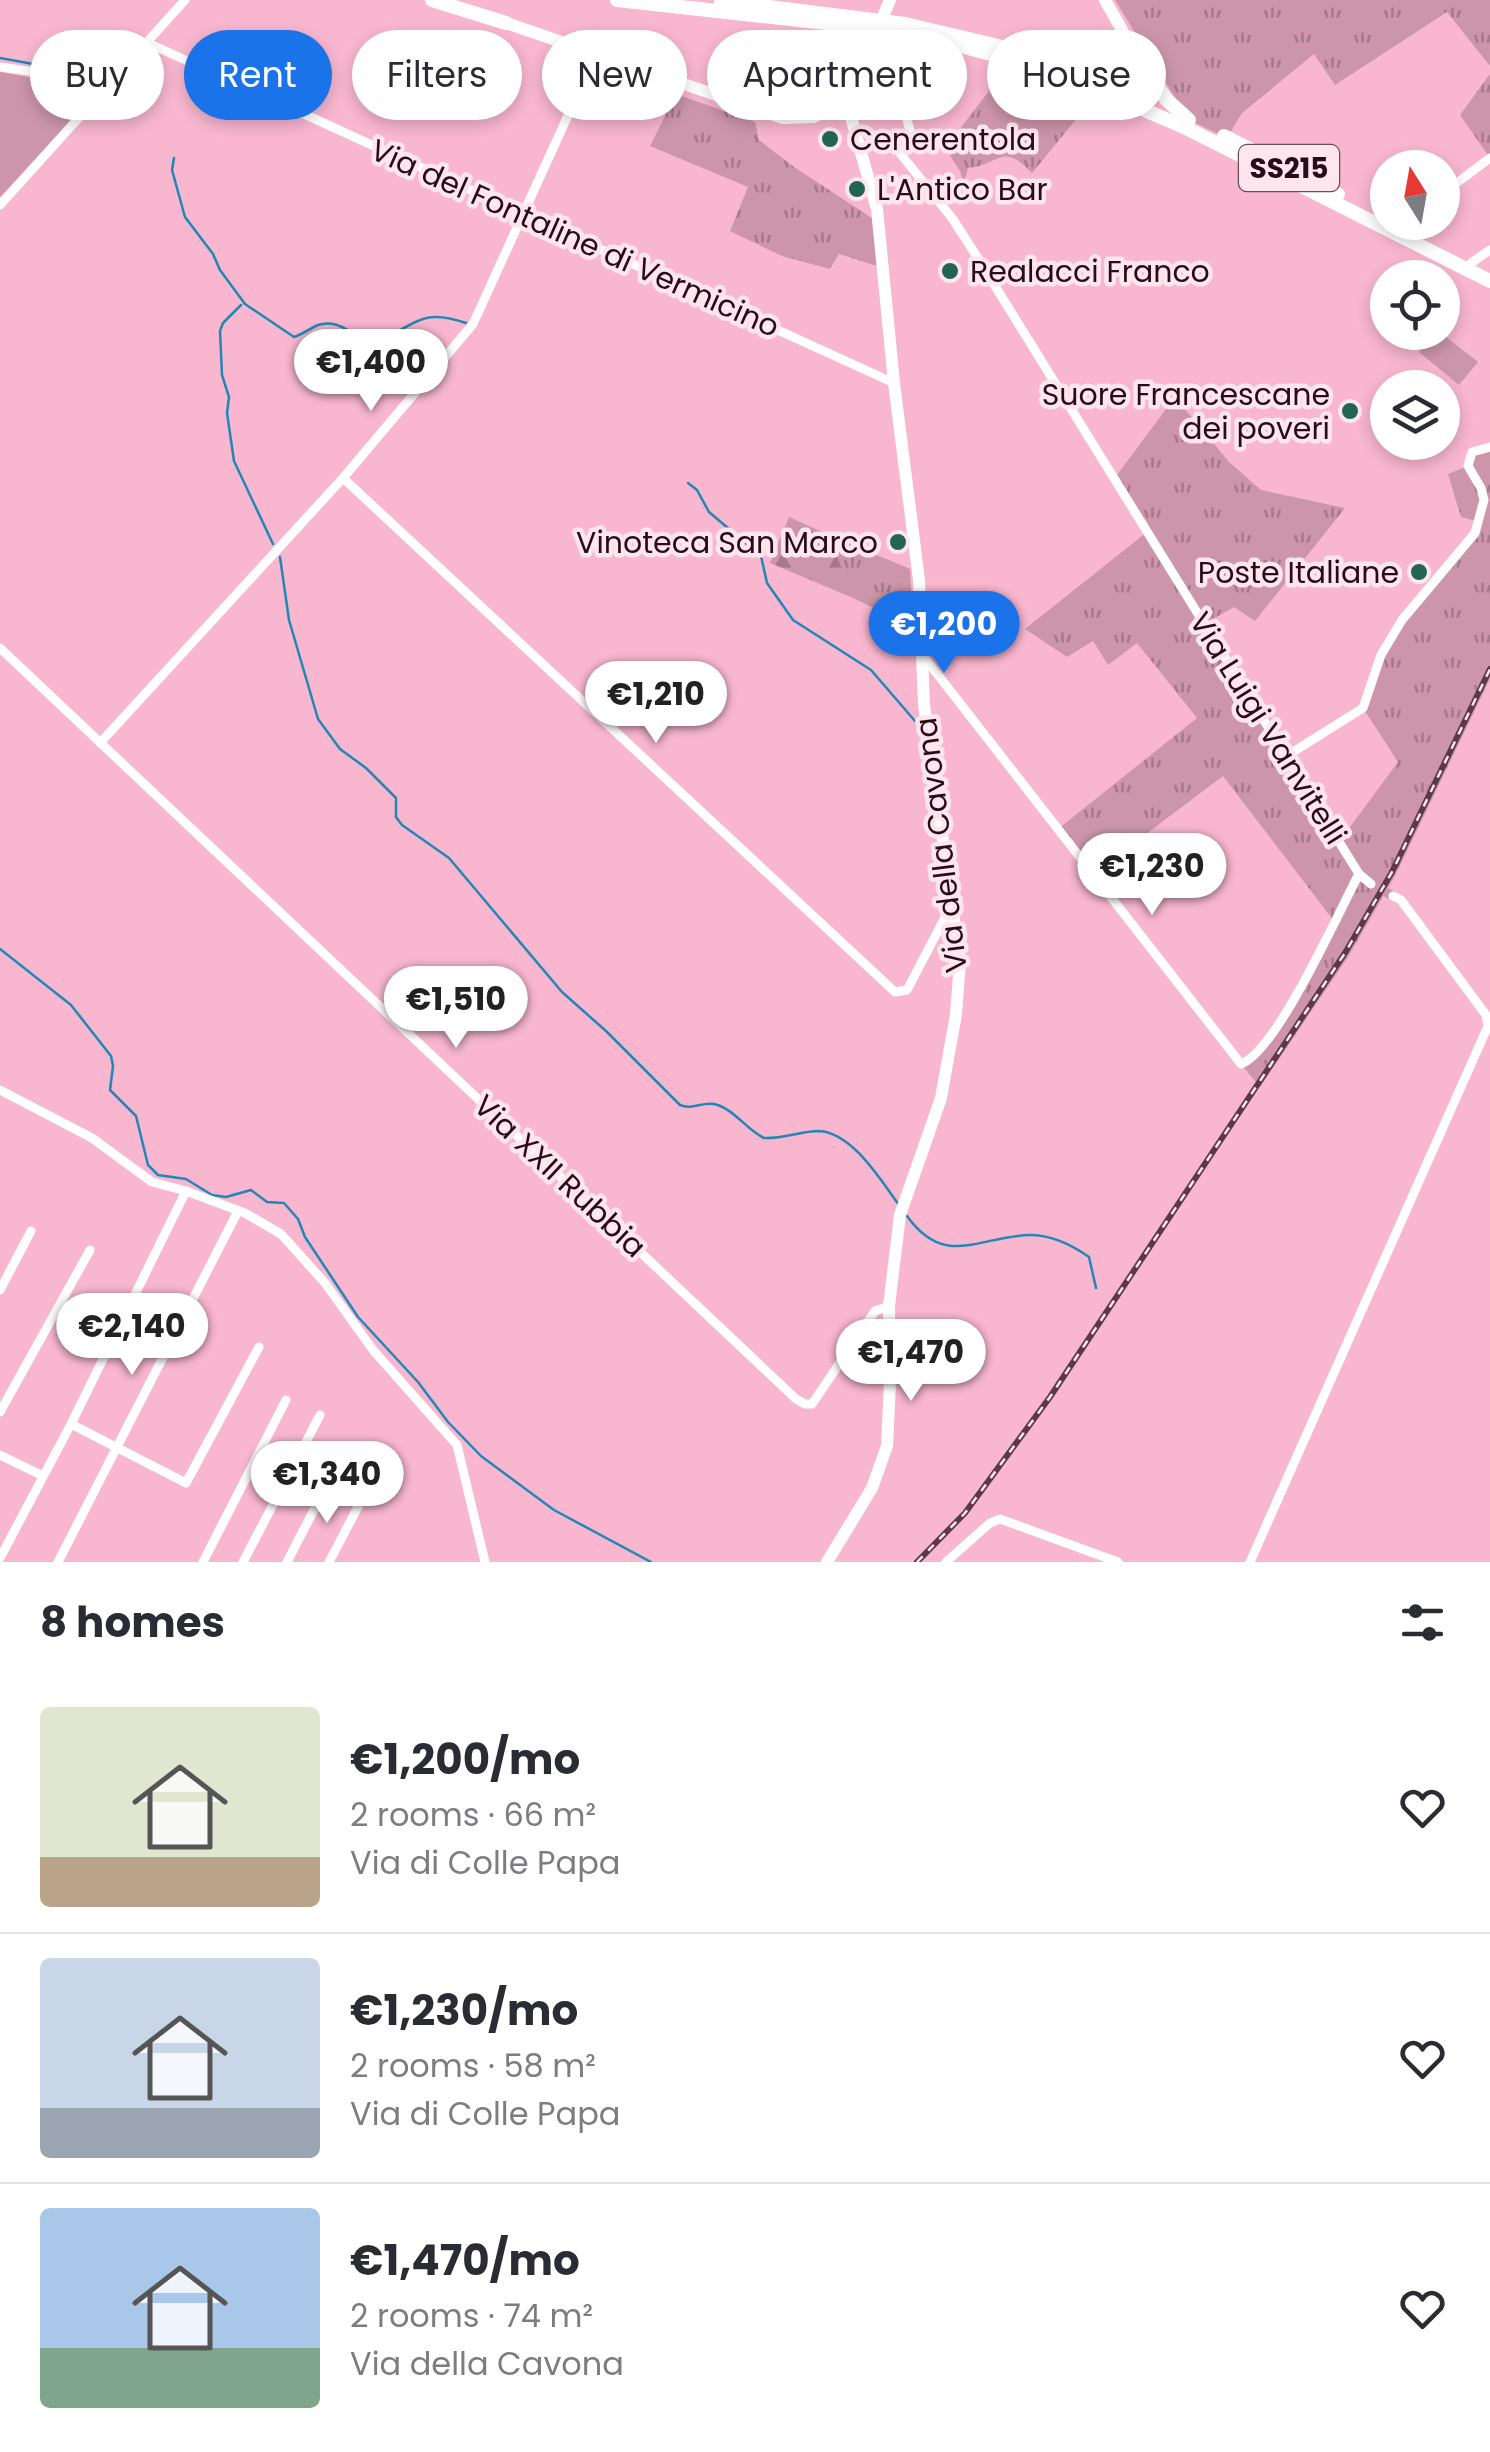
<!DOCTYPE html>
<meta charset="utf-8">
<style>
body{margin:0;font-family:Poppins,sans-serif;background:#f7f7f7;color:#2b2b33;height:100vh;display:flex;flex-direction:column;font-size:38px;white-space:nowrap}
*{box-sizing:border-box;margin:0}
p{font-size:32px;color:#7c7c81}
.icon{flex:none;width:55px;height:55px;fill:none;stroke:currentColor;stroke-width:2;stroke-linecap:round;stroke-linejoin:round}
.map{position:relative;height:1562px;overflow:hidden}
.drawer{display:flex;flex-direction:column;background:#fff;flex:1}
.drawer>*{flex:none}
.top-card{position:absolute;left:30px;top:30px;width:1430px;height:90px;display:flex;gap:20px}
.needle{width:65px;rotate:349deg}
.buttons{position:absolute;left:1370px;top:150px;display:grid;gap:20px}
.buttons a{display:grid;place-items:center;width:90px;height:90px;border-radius:50%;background:#fff;box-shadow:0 5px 15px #0003;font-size:50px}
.price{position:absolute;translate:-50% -85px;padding:0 22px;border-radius:35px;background:#fff;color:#222;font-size:32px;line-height:65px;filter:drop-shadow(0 2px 5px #0008)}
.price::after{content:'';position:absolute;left:50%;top:60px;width:30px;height:22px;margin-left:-15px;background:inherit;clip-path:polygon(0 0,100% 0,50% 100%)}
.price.current{background:#1a73e8;color:#fff}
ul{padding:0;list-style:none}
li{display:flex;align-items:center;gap:30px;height:250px;padding:0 40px}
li+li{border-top:2px solid #e1e1e2}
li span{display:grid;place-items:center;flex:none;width:280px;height:200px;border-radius:10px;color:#555}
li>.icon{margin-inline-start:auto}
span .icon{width:120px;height:120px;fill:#fffc;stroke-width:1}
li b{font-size:42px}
h2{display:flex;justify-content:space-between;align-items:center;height:120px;padding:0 40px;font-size:42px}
.tag{padding:0 35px;border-radius:45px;background:#fff;box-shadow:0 5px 15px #0003;font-size:35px;line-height:90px}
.tag.current{background:#1a73e8;color:#fff}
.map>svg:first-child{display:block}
.grass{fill:url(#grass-tufts)}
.forest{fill:url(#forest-firs)}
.pitch{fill:#cc95aa}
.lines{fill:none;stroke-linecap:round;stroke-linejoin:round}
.stream{stroke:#2087b6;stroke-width:2.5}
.street-tunnel{stroke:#ce94ab;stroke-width:9;stroke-dasharray:9 4.5;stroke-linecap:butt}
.street{stroke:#fff;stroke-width:9}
.secondary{stroke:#fff;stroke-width:12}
.primary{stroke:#fff;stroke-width:14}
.rail-casing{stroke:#5d3848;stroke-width:6}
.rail{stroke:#fee5ee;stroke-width:2.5;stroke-dasharray:8;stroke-linecap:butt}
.poi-dot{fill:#226555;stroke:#fee5ee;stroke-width:4}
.labels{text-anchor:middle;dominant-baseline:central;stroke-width:9;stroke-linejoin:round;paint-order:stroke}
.shield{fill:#fee5ee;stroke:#684d59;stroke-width:2.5}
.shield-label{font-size:28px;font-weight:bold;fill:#280c19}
.poi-label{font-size:30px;fill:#280c19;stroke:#fee5ee;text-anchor:start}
.street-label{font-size:30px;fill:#280c19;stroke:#fee5ee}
</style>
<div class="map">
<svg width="1490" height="1562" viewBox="0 0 1490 1562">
<defs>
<pattern id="grass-tufts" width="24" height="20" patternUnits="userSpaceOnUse" patternTransform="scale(2.5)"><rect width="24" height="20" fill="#cc95aa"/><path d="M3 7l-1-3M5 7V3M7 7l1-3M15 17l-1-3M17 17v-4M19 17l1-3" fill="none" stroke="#a6788a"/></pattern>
<pattern id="forest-firs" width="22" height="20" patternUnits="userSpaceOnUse" patternTransform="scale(2.5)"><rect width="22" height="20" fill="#cc95aa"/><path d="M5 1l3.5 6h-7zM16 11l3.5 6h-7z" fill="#a6788a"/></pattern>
</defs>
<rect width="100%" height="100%" fill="#f8b6cf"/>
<g class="grass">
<path d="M1115,0H1490V66L1447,12L1335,85L1314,54L1242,113L1227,138L1189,120Z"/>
<path d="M768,42L807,48L814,91L798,99H775Z"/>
<path d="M1490,74V154L1488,155L1460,115Z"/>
<path d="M996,82L1033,89L1087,106L1032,173C1002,141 1000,165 968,168L964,183L960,171L945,148Z"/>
<path d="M676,94L755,122L759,140L794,167L872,218L877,266L839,254L830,269L782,256L730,231L748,187L650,146Z"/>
<path d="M1175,397L1229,462L1261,490L1345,508L1255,621L1234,607L1204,624L1339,842L1398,762L1363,708L1381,655L1479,522L1461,517L1448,474L1468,466L1472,452L1490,447V679L1395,876L1348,957L1260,1087L1241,1064L1274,1033L1334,921L1223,776L1093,874L1058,829L1197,718L1137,643L1108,665L1093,641L1067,657L1025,629L1147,532L1114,479Z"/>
<path d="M829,535L910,569L913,627L853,598Z"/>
</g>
<path class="forest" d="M789,517L829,535L853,598L770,563Z"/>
<g class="pitch">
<path d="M0,72C34,78 59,81 86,105L0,197Z"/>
<path d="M1435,333H1441L1478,362L1459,385L1419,352Z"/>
</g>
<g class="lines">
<g class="stream">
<path d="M0,58L55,68L90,91"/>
<path d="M174,158L172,170L185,217L213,254L220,270L245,304L294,337C303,334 309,329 318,325C342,317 354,341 376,342C416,326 419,307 466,323"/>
<path d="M241,305L223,323L220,331L222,375L229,397L227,413L234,461L273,544"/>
<path d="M688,483L697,490L709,512L761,556L767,583L793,620L871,670L915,721"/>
<path d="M280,557L289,620L318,719L340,749L366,768L396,798V817L402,825L449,858L562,992L606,1031L680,1105C692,1110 701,1102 714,1104C733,1108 747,1130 764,1138C783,1139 801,1131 819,1131C853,1133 881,1181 899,1205"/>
<path d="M0,949L71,1005L111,1056L113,1066L110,1090L136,1116L148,1165L158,1175L186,1179L212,1195L226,1197L251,1190L267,1202L284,1203L298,1219L305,1237L358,1317L418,1382L448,1422L481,1456L554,1510L651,1562"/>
<path d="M907,1216C945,1269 979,1236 1030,1235C1051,1235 1072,1245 1089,1257L1096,1288"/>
</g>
<path class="street-tunnel" d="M1371,884L1393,896"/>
<g class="street">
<path d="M148,43L894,383"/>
<path d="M0,67L49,74L96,100"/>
<path d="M880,69C906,85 902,116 914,140L899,152L952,218L974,252L1359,874L1371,884"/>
<path d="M1442,194L1490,158"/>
<path d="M0,205L185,0"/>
<path d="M1400,227L1405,222"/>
<path d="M1471,263L1490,250"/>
<path d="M343,478L895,992L907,990L952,904"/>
<path d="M0,648L796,1399L805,1404H812L875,1311L889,1306"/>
<path d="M924,657L1241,1064C1277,1051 1338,913 1359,874"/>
<path d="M100,743L343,478L473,324L596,54"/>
<path d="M1285,757L1363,708L1381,655L1402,620L1475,533L1484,500L1481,488L1468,466L1472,452L1490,447"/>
<path d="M0,1090L92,1138L152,1182L186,1191L245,1213L281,1234L325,1283L373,1350L457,1445L485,1562"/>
<path d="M186,1191L71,1424L186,1483L259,1347"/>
<path d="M0,1290L31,1231"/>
<path d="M0,1412L90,1250"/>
<path d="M0,1455L43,1476"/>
<path d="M0,1558L71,1424"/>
<path d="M58,1562L238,1211"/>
<path d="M203,1562L286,1400"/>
<path d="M243,1562L320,1415"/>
<path d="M287,1562L333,1473"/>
<path d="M329,1562L370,1484"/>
<path d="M946,1562L990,1523L1000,1519L1118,1562"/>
<path d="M1250,1562L1488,1026L1486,1015L1401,900L1393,896"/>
</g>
<g class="secondary">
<path d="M1105,0L1135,53"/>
<path d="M884,14L890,0"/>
<path d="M506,23L783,118L814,117L834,107"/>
<path d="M866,56L877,59L879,71L860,90L851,109L839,110L832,102L833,94Z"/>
<path d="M781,112L799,110L832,99"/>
<path d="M827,1562L872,1488L887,1446L890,1382L889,1306L900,1215L941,1098L956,1014L960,962L924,705L919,580L894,383L877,209L849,110"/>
</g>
<g class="primary">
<path d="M432,0L506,23"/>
<path d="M617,0L881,29L957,45L1054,71L1184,127L1490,281"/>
<path d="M721,1L905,24L1024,52"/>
<path d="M1135,53L1166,99L1189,120"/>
<path d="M1126,90L1140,81L1139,63"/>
<path d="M1224,136L1338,194"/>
</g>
<defs>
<path id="rail" d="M917,1562L965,1513L1050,1397L1345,953L1392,872L1490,669"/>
</defs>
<use href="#rail" class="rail-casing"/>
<use href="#rail" class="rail"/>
</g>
<g class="poi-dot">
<circle cx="830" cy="139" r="10"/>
<circle cx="857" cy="189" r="10"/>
<circle cx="950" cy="271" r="10"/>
<circle cx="1350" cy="411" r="10"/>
<circle cx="898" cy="542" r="10"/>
<circle cx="1419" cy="572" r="10"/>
</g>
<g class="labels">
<rect class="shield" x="1239" y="145" width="100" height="46" rx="8"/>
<g class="shield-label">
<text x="1289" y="168">SS215</text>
</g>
<g class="poi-label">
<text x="850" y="139">Cenerentola</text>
<text x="877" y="189">L'Antico Bar</text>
<text x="970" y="271">Realacci Franco</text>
<text x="1330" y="394" text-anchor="end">Suore Francescane<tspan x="1330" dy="34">dei poveri</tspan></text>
<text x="878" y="542" text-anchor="end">Vinoteca San Marco</text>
<text x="1399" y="572" text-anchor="end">Poste Italiane</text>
</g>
<g class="street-label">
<text transform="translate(575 238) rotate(24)">Via del Fontaline di Vermicino</text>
<text transform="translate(1268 728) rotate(58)">Via Luigi Vanvitelli</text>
<text transform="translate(941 845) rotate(-97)">Via della Cavona</text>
<text transform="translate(560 1176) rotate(43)">Via XXII Rubbia</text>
</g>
</g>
</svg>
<div class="buttons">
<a><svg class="needle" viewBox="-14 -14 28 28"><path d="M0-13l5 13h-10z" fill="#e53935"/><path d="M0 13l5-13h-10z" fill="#7c7c81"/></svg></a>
<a><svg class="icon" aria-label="locate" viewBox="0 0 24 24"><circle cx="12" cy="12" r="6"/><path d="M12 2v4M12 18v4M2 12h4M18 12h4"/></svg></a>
<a><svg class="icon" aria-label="layers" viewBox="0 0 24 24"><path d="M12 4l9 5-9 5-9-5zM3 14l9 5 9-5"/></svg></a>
</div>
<b class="price" style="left:371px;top:414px">€1,400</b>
<b class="price current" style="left:944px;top:676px">€1,200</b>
<b class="price" style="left:656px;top:746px">€1,210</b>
<b class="price" style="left:1152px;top:918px">€1,230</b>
<b class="price" style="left:456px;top:1051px">€1,510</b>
<b class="price" style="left:132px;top:1378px">€2,140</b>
<b class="price" style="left:911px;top:1404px">€1,470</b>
<b class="price" style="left:327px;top:1526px">€1,340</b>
<div class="top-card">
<a class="tag">Buy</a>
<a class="tag current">Rent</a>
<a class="tag">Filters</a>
<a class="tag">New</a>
<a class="tag">Apartment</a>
<a class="tag">House</a>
</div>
</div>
<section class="drawer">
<h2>8 homes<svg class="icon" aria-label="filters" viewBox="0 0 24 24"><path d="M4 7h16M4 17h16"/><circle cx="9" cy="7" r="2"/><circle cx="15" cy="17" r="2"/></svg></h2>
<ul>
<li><span style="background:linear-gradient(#dfe7d0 75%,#b9a48a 0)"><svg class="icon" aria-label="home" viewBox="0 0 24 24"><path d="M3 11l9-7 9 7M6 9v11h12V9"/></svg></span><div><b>€1,200/mo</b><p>2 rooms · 66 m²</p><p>Via di Colle Papa</p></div><svg class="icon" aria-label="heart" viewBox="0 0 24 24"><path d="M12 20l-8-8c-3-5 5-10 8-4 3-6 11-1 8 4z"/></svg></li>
<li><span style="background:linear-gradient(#c9d6e8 75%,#9aa5b1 0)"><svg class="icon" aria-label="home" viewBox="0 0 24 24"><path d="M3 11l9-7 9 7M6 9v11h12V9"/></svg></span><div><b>€1,230/mo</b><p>2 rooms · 58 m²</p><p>Via di Colle Papa</p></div><svg class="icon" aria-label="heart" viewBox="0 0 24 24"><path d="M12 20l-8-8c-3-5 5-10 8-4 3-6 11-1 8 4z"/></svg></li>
<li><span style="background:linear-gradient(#a9c7e8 70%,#7fa58c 0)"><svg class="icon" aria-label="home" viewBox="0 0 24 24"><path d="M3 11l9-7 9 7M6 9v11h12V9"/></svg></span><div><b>€1,470/mo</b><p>2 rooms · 74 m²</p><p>Via della Cavona</p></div><svg class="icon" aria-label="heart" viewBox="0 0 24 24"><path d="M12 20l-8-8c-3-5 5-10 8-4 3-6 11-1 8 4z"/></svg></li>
</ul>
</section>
